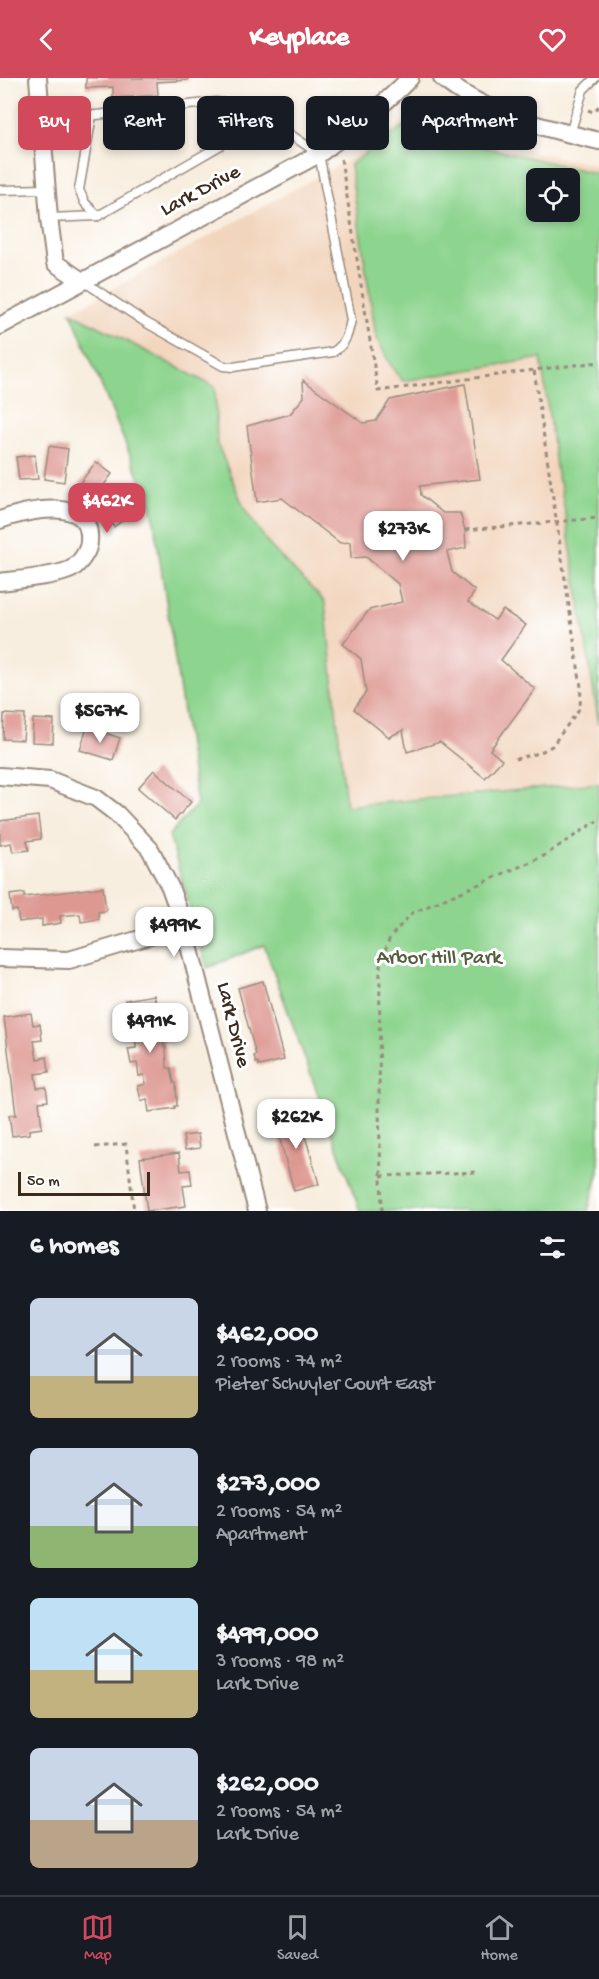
<!DOCTYPE html>
<meta charset="utf-8">
<style>
body{margin:0;font-family:"Gochi Hand",sans-serif;background:#20242c;color:#f1f3f6;height:100vh;display:flex;flex-direction:column;font-size:22px;white-space:nowrap}
*{box-sizing:border-box;margin:0}
p{font-size:20px;color:#9ea1a6}
.icon{flex:none;width:33px;height:33px;fill:none;stroke:currentColor;stroke-width:2;stroke-linecap:round;stroke-linejoin:round}
.map{position:relative;height:1133px;overflow:hidden}
.details{display:flex;flex-direction:column;background:#171b24;flex:1}
.details>*{flex:none}
.banner{position:absolute;left:18px;top:18px;width:564px;height:54px;display:flex;gap:12px}
.tools{position:absolute;left:526px;top:90px;display:grid;gap:12px}
.tools a{display:grid;place-items:center;width:54px;height:54px;border-radius:9px;background:#171b24;box-shadow:0 3px 9px #0003;font-size:30px}
.scale{position:absolute;left:18px;bottom:15px;width:132px;box-sizing:border-box;padding-left:6px;border:3px solid #3b2a1e;border-top:0;font-size:16px;line-height:21px;white-space:nowrap;color:#3b2a1e;-webkit-text-stroke:4px #fff;paint-order:stroke}
.price{position:absolute;translate:-50% -51px;padding:0 14px;border-radius:12px;background:#fff;color:#222;font-size:20px;line-height:39px;filter:drop-shadow(0 2px 3px #0008)}
.price::after{content:'';position:absolute;left:50%;top:36px;width:18px;height:14px;margin-left:-9px;background:inherit;clip-path:polygon(0 0,100% 0,50% 100%)}
.price.active{background:#d1495b;color:#fff}
ul{padding:0;list-style:none}
li{display:flex;align-items:center;gap:18px;height:150px;padding:0 30px}
li span{display:grid;place-items:center;flex:none;width:168px;height:120px;border-radius:9px;color:#555}
li>.icon{margin-inline-start:auto}
span .icon{width:72px;height:72px;fill:#fffc;stroke-width:1}
li b{font-size:26px}
h2{display:flex;justify-content:space-between;align-items:center;height:72px;padding:0 30px;font-size:26px}
.tag{padding:0 21px;border-radius:9px;background:#171b24;box-shadow:0 3px 9px #0003;font-size:21px;line-height:54px}
.tag.active{background:#d1495b;color:#fff}
header{display:flex;justify-content:space-between;align-items:center;height:78px;padding:0 30px;background:#d1495b;color:#fff;font-size:27px;font-weight:800}
.tabs{display:flex;justify-content:space-around;align-items:center;height:84px;border-top:2px solid #363941;background:#171b24;font-size:16px;color:#9ea1a6}
.tabs a{display:grid;justify-items:center;gap:3px}
.tabs .active{color:#d1495b}
.map>svg:first-child{display:block}
.built{fill:#f2d5bd;fill-rule:evenodd}
.green{fill:#8dd48e;stroke:#647f56;stroke-width:1.5;fill-rule:evenodd}
.building{fill:#de9892}
.lines{fill:none;stroke-linecap:round;stroke-linejoin:round}
.service-casing{stroke:#9a8c7e;stroke-width:11}
.minor-casing{stroke:#9a8c7e;stroke-width:20}
.path{stroke:#9a8c7e;stroke-width:3;stroke-dasharray:4.5 4.5;stroke-linecap:butt}
.service{stroke:#fff;stroke-width:8}
.minor{stroke:#fff;stroke-width:16}
.labels{text-anchor:middle;dominant-baseline:central;stroke-width:6;stroke-linejoin:round;paint-order:stroke}
.street-label{font-size:21px;fill:#3b2a1e;stroke:#fff}
.park-label{font-size:21px;fill:#545d40;stroke:#fff}
</style>
<header><svg class="icon" aria-label="back" viewBox="0 0 24 24"><path d="M15 5l-7 7 7 7"/></svg>Keyplace<svg class="icon" aria-label="heart" viewBox="0 0 24 24"><path d="M12 20l-8-8c-3-5 5-10 8-4 3-6 11-1 8 4z"/></svg></header>
<div class="map">
<svg width="599" height="1133" viewBox="0 0 599 1133">
<rect width="100%" height="100%" fill="#fff"/>
<filter id="ink" filterUnits="userSpaceOnUse"><feTurbulence type="fractalNoise" baseFrequency=".0167" numOctaves="2"/><feDisplacementMap in="SourceGraphic" scale="12" xChannelSelector="R" yChannelSelector="G"/><feConvolveMatrix kernelMatrix="1 2 1 2 8 2 1 2 1" color-interpolation-filters="sRGB"/></filter>
<filter id="wash" filterUnits="userSpaceOnUse"><feTurbulence type="fractalNoise" baseFrequency=".008" numOctaves="4" result="noise"/><feDisplacementMap in="SourceGraphic" scale="24" xChannelSelector="R" yChannelSelector="G"/><feGaussianBlur stdDeviation="1.35" result="paint"/><feColorMatrix in="noise" values="0 0 0 0 0 0 0 0 0 0 0 0 0 0 0 0 0 1.4 0 .05"/><feComposite in="paint" operator="in"/></filter>
<g filter="url(#wash)">
<rect width="100%" height="100%" fill="#f8eedf"/>
<path class="built" d="M430,26L483,63L599,88V705L346,728L325,524L270,468L245,432L217,365L215,309L71,234L351,80ZM537,100H570V134H537Z"/>
<g class="green">
<path d="M424,36L476,67L599,96V647L560,403H558L541,280L403,303C390,291 385,274 376,259L350,87L395,54ZM537,100H570V134H537Z"/>
<path d="M71,234L215,309L217,365L245,432L270,468L325,524L346,728L599,705V1094L588,1133H360L264,867L207,890L169,757L197,726L152,430Z"/>
</g>
<g id="blocks">
<g class="building">
<path d="M86,0H188V2L157,4L158,17L113,20V9L86,10Z"/>
<path d="M303,302L363,345L376,343L390,322L465,306L480,401L420,408L421,417L443,435H460L465,452L466,470L447,474L452,494L475,513L468,524L495,542L503,532L526,547L501,582L535,611L490,672L502,682L485,700L440,664L407,674L403,652L389,659L354,631L366,614L361,581L343,566L369,532L402,524L398,506L366,479L351,480L350,464L340,465L282,420L257,424L247,348L290,336L304,319Z"/>
<path d="M49,368L68,371L64,404L44,401Z"/>
<path d="M35,377L38,401L19,402L16,379Z"/>
<path d="M96,384L112,396L96,418L79,406Z"/>
<path d="M127,418L137,431L114,449L104,436Z"/>
<path d="M4,636L25,637L23,662L3,661Z"/>
<path d="M33,641L54,642L53,665L32,664Z"/>
<path d="M87,649L120,660L113,682L80,672Z"/>
<path d="M154,692L191,724L175,742L138,710Z"/>
<path d="M38,738L41,761L27,763L29,772L13,774L11,765L0,767V743Z"/>
<path d="M103,809L106,833L98,834L99,841L81,844L80,836L60,838L61,845L42,848V841L19,844L17,832L12,833L10,817L24,815V819Z"/>
<path d="M263,903L284,982L259,988L258,984L256,985L254,978L256,977L238,910Z"/>
<path d="M154,917L160,942H157L159,954L162,953L164,969H166L167,990H171L174,1005H176L177,1028H175V1030L149,1034L147,1021L141,1023L138,1008L146,1006L144,997L139,998L137,985L131,986L128,971L136,970V965L134,961H130V948L122,950L120,934L128,933L125,922Z"/>
<path d="M31,935L33,947L40,946L42,962L34,963L37,981L47,979L49,994L35,996L37,1010L46,1009L48,1023L39,1024L42,1050L29,1052V1056L12,1058L9,1037H16L4,939Z"/>
<path d="M297,1030L319,1106L294,1113L273,1036Z"/>
<path d="M198,1056L200,1070L185,1072L183,1058Z"/>
<path d="M179,1075L181,1093L190,1092L192,1107L183,1108L186,1128L147,1133L140,1080Z"/>
</g>
</g>
</g>
<g filter="url(#ink)">
<use href="#blocks" fill-opacity="0" stroke="#9a8c7e" stroke-width="1.5"/>
<g class="lines">
<defs>
<g id="service">
<path d="M92,37L79,112L85,125L98,138L266,41"/>
<path d="M41,43L216,24L250,29L319,76L351,242C348,256 346,266 333,274L233,289L223,288L145,244L83,203"/>
<path d="M570,56L583,12L595,0"/>
<path d="M0,112L47,111"/>
<path d="M49,140L98,138"/>
</g>
<g id="minor">
<path d="M38,0L49,140L55,185L82,203"/>
<path d="M442,0C486,37 544,50 599,63"/>
<path d="M0,248L319,76C351,52 383,28 410,0"/>
<path d="M0,442C26,432 93,417 89,463C89,472 81,484 73,490C61,498 16,502 0,504"/>
<path d="M0,698L50,702L96,720L117,736L150,771L170,809L184,848L257,1133"/>
<path d="M0,880L69,882L184,848"/>
</g>
</defs>
<use href="#service" class="service-casing"/>
<use href="#minor" class="minor-casing"/>
<g class="path">
<path d="M588,32L593,34L599,28"/>
<path d="M341,81L378,313L534,292"/>
<path d="M465,452L599,440"/>
<path d="M515,681L539,675L552,668L580,630L581,609L534,292L599,284"/>
<path d="M95,1069L126,1066L134,1133"/>
<path d="M381,1098L478,1094"/>
<path d="M382,1133L379,1033L380,888L390,859L412,835L542,779L597,743"/>
</g>
<use href="#service" class="service"/>
<use href="#minor" class="minor"/>
</g>
</g>
<g class="labels">
<g class="street-label">
<text transform="translate(201 114) rotate(-28)">Lark Drive</text>
<text transform="translate(232 947) rotate(76)">Lark Drive</text>
</g>
<g class="park-label">
<text x="439" y="881">Arbor Hill Park</text>
</g>
</g>
</svg>
<div class="tools">
<a><svg class="icon" aria-label="locate" viewBox="0 0 24 24"><circle cx="12" cy="12" r="6"/><path d="M12 2v4M12 18v4M2 12h4M18 12h4"/></svg></a>
</div>
<div class="scale">50 m</div>
<b class="price active" style="left:107px;top:456px">$462K</b>
<b class="price" style="left:403px;top:484px">$273K</b>
<b class="price" style="left:100px;top:666px">$567K</b>
<b class="price" style="left:174px;top:880px">$499K</b>
<b class="price" style="left:150px;top:976px">$491K</b>
<b class="price" style="left:296px;top:1072px">$262K</b>
<div class="banner">
<a class="tag active">Buy</a>
<a class="tag">Rent</a>
<a class="tag">Filters</a>
<a class="tag">New</a>
<a class="tag">Apartment</a>
</div>
</div>
<section class="details">
<h2>6 homes<svg class="icon" aria-label="filters" viewBox="0 0 24 24"><path d="M4 7h16M4 17h16"/><circle cx="9" cy="7" r="2"/><circle cx="15" cy="17" r="2"/></svg></h2>
<ul>
<li><span style="background:linear-gradient(#c9d6e8 65%,#c2b280 0)"><svg class="icon" aria-label="home" viewBox="0 0 24 24"><path d="M3 11l9-7 9 7M6 9v11h12V9"/></svg></span><div><b>$462,000</b><p>2 rooms · 74 m²</p><p>Pieter Schuyler Court East</p></div></li>
<li><span style="background:linear-gradient(#c9d6e8 65%,#8fb573 0)"><svg class="icon" aria-label="home" viewBox="0 0 24 24"><path d="M3 11l9-7 9 7M6 9v11h12V9"/></svg></span><div><b>$273,000</b><p>2 rooms · 54 m²</p><p>Apartment</p></div></li>
<li><span style="background:linear-gradient(#bfe0f5 60%,#c2b280 0)"><svg class="icon" aria-label="home" viewBox="0 0 24 24"><path d="M3 11l9-7 9 7M6 9v11h12V9"/></svg></span><div><b>$499,000</b><p>3 rooms · 98 m²</p><p>Lark Drive</p></div></li>
<li><span style="background:linear-gradient(#c9d6e8 60%,#b9a48a 0)"><svg class="icon" aria-label="home" viewBox="0 0 24 24"><path d="M3 11l9-7 9 7M6 9v11h12V9"/></svg></span><div><b>$262,000</b><p>2 rooms · 54 m²</p><p>Lark Drive</p></div></li>
</ul>
</section>
<nav class="tabs">
<a class="active"><svg class="icon" aria-label="map" viewBox="0 0 24 24"><path d="M3 6l6-2 6 2 6-2v14l-6 2-6-2-6 2zM9 4v14M15 6v14"/></svg>Map</a>
<a><svg class="icon" aria-label="saved" viewBox="0 0 24 24"><path d="M7 4h10v16l-5-4-5 4z"/></svg>Saved</a>
<a><svg class="icon" aria-label="home" viewBox="0 0 24 24"><path d="M3 11l9-7 9 7M6 9v11h12V9"/></svg>Home</a>
</nav>
